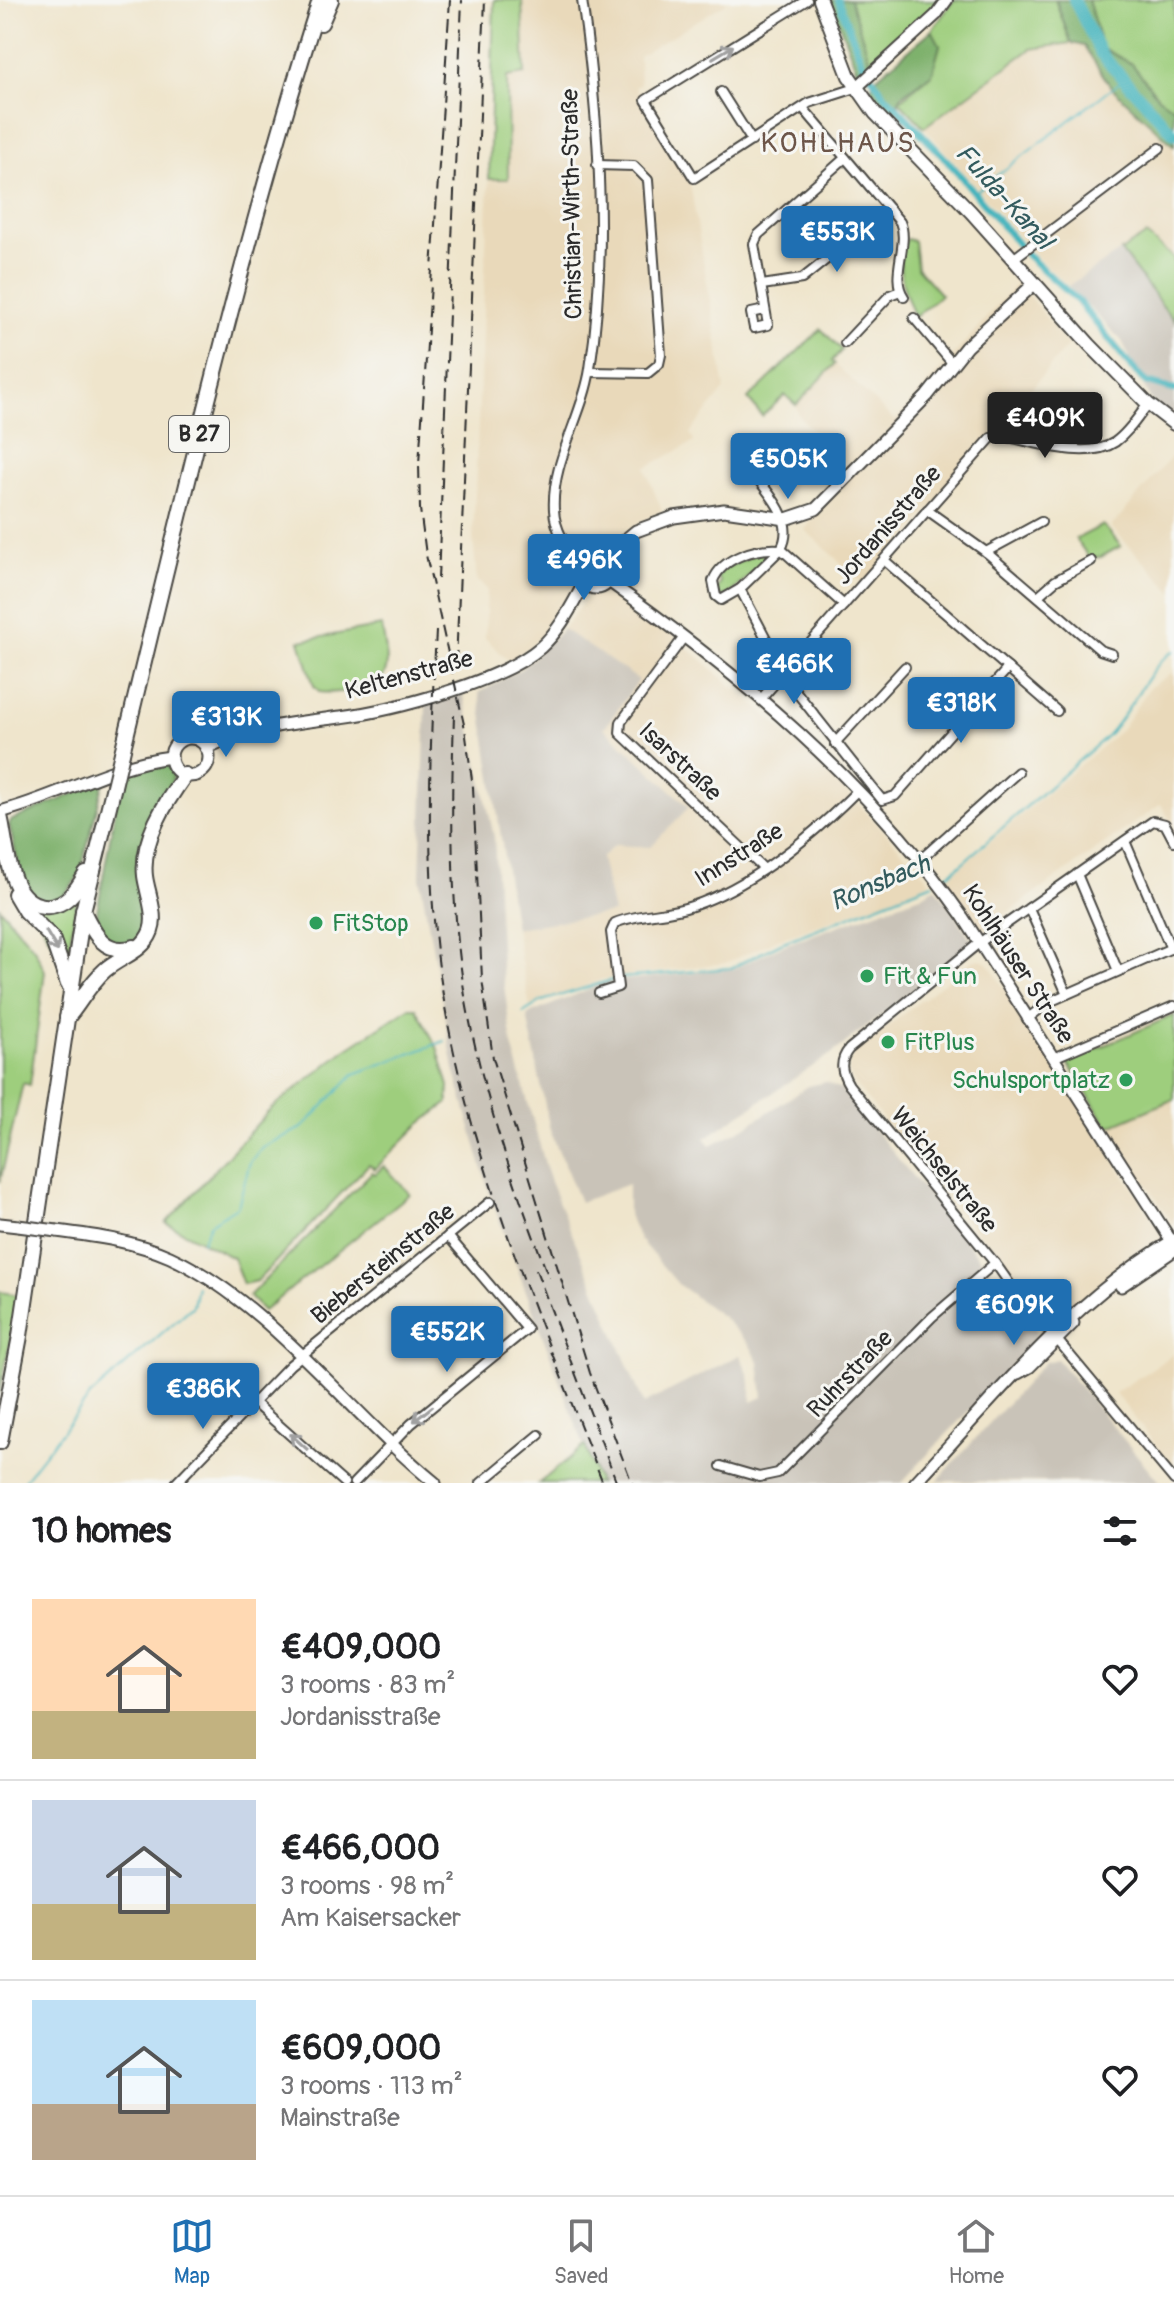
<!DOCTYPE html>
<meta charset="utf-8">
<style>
body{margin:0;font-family:Pangolin,sans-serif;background:#f6f6f6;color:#202124;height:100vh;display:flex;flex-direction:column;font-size:30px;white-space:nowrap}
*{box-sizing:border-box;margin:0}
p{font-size:26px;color:#757577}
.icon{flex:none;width:44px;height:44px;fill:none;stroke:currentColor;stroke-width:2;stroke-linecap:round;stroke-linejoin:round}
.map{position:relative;height:1483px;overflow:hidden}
.details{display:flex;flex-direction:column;background:#fff;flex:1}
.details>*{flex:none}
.price{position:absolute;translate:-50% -68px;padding:0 18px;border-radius:8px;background:#1f6fb2;color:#fff;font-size:26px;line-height:52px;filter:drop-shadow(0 2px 4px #0008)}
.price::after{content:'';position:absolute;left:50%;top:48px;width:24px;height:18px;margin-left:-12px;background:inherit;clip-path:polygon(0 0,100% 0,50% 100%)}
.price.selected{background:#222;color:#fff}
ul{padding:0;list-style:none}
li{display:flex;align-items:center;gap:24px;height:200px;padding:0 32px}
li+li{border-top:2px solid #e0e0e0}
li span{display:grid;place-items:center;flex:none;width:224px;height:160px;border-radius:0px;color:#555}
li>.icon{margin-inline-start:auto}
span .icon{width:96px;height:96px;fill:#fffc;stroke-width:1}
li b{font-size:34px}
h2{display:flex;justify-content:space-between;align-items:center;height:96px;padding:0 32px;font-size:34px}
.tab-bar{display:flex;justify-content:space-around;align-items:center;height:112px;border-top:2px solid #e0e0e0;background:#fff;font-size:22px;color:#757577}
.tab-bar a{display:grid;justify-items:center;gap:4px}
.tab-bar .selected{color:#1f6fb2}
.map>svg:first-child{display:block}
.built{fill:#e9d9ba}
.industrial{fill:#c9c3b8}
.green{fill:#9ece7d;stroke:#647c54;stroke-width:2}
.forest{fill:#7eb16c;stroke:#546e4c;stroke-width:2}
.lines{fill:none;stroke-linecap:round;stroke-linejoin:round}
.stream{stroke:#43b3bc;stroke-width:2}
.canal{stroke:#43b3bc;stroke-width:7}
.river{stroke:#43b3bc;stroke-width:12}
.minor-casing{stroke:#484743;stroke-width:12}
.tertiary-casing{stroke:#484743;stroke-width:14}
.secondary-casing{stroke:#484743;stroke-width:15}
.primary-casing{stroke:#484743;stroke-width:16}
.trunk-casing{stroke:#484743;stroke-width:18}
.minor{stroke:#fff;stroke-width:8}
.tertiary{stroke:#fff;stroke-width:10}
.secondary{stroke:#fff;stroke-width:11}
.primary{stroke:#fff;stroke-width:12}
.trunk{stroke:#fff;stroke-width:14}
.rail{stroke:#2b2b2b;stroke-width:2;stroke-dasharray:12 6;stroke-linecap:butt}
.secondary-bridge-casing{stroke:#484743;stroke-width:15;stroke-linecap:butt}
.trunk-bridge-casing{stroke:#484743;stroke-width:18;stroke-linecap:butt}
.secondary-bridge{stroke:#fff;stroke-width:11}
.trunk-bridge{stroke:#fff;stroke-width:14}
.oneway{stroke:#a0a0a0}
.leisure-dot{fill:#2e9e5b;stroke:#f6f6f2;stroke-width:3}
.labels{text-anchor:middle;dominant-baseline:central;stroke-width:6;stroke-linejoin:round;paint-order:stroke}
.shield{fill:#f6f6f2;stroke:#686867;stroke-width:2}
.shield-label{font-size:22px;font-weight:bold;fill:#2b2b2b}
.street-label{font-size:24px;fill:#2b2b2b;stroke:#f6f6f2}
.leisure-label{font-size:24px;fill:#27864d;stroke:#f6f6f2;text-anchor:start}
.water-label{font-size:26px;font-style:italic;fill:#335b5e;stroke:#f6f6f2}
.quarter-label{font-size:28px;letter-spacing:2px;fill:#6c5549;stroke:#f6f6f2}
</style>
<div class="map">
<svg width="1174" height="1483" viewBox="0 0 1174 1483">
<rect width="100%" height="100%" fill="#f6f6f2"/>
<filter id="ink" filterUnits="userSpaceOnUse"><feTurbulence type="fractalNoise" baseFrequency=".0125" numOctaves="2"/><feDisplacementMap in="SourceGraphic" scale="16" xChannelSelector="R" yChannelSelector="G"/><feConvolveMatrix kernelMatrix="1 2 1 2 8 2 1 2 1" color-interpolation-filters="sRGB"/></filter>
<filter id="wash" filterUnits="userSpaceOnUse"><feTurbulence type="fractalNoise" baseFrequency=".006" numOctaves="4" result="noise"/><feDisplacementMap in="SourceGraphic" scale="32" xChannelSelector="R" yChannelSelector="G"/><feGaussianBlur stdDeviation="1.8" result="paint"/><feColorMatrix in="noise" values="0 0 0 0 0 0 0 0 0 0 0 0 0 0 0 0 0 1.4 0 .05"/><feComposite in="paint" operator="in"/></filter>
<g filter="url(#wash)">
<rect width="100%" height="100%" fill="#efe5cc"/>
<g class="built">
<path d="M522,0H725L726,3L639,56L640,84L635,87L690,183L725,389L690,433L694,442L645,468L662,511L619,534L601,551L587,554L574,565L576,574L570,594L549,630L510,662L485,638L487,589L477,581L473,539L489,179L508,178L507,77L525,74Z"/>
<path d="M1071,43L1084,46L1111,87L1174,146V258L1146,235L1068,286L1038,258L924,127L1031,49Z"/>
<path d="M1018,282L1068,345L866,586L805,530L848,466L799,416L796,405L835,364L895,421Z"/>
<path d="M1174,454V593L1111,527Z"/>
<path d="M597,591L610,592L670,633L757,707L839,783L930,881L916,890L776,940L725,963L603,979L530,1008L515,928L613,913L601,859L614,845L603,728L563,629L589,594Z"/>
<path d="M1174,672V828L1161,804L979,933L945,880L1120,731L1150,687Z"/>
<path d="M980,959L988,963L1166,1241L1055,1327L855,1085L849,1073V1061L857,1050L972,961Z"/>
<path d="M1174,1012V1226L1066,1060Z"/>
<path d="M1174,1354V1468L1115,1393Z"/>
</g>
<g class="industrial">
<path d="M1121,251L1174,321V416L1151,400L1122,341L1068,286Z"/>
<path d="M563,629L639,680L604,728L689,807L650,847L614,845L601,858L613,913L515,928L479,693L521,669Z"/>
<path d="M463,693L494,837L501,963L512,1045L550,1182L644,1404L740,1355L749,1376L752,1402L763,1397L759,1362L749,1344L724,1318L679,1285L639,1239L628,1213V1184L580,1202L550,1130L527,1015L607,982L733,969L782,946L921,896L936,887L973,942L834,1052L705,1138L711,1145L744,1128L808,1086L826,1082L842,1090L1035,1326L1037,1334L1031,1344L901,1483H598L491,1198L454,1069L420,877L426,705Z"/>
<path d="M1057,1359L1160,1483L937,1481L1045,1362Z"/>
</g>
<g class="green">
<path d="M494,0H522L525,74L507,77L508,179H489Z"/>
<path d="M850,0H942L872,67Z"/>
<path d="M954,0H1055L1071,43L1031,49L924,127L899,101L932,74L940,45L932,30Z"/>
<path d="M1088,0H1174V108L1158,97L1132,64L1102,48Z"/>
<path d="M1146,235L1174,258V321L1121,251Z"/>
<path d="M907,239L914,241L917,268L941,295L915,317C905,295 892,262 907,239Z"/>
<path d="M821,329L842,350L832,361L835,364L796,405L785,395L762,416L748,399Z"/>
<path d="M1103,525L1121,546L1101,557L1089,558L1076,539Z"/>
<path d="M763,551L770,555L730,594L722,597L716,591L721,582L717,577L725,568Z"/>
<path d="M382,626C386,657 398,683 358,689C345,691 333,694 320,692L314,686L300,641Z"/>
<path d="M78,892L66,966L31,907Z"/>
<path d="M0,908L34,948L45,971L30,1085L23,1083L0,1182Z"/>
<path d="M409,1008H416L437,1047L449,1086L448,1103L419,1125L375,1169L369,1164L257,1281L243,1284L233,1258L166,1223L271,1109L345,1050Z"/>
<path d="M1174,1015V1099L1108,1127L1067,1062Z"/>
<path d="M384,1166L410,1194L263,1311L249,1296L372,1172L375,1174Z"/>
<path d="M0,1292L14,1294L18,1298L0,1393Z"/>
<path d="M585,1446L599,1483H539Z"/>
</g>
<g class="forest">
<path d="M830,0H850L872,67L859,76Z"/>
<path d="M1056,0H1088L1102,48L1132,64L1158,97L1174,108V146L1111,87L1084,46L1071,43Z"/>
<path d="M932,30L940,45L932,74L902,95L892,115L870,89L876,78Z"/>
<path d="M164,764L173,771L172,782L145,837V931L134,943L113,946L95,922L120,782L122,775L137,767Z"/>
<path d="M104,781L80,874L65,895L46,902L25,892L9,825L12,820Z"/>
</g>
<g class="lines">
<g class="stream">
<path d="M974,193L1124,79"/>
<path d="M938,879L952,872L1107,736C1130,713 1148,666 1174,651"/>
<path d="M621,978L731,968L781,943L933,883"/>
<path d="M523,1013L542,1001L615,979"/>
<path d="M202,1242L210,1224L238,1206L250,1162L262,1147L302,1128L354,1074L445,1041"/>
<path d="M22,1483L90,1396L193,1306L197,1286"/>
</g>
<path class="canal" d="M838,0L863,64L883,93L954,168L1028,256L1078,301L1135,371L1146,382L1174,390"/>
<path class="river" d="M1074,0L1101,54L1174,134"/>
</g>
</g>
<g filter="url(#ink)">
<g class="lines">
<defs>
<g id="minor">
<path d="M807,0L646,100L694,178L809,103L856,88"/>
<path d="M721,92L752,141"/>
<path d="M803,108L900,222C910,244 889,276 904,297"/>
<path d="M1013,259L1160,148"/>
<path d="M762,285L802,279L889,209"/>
<path d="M765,310L751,313L754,328L768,325L754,244L758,235L845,158"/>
<path d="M914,318L952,363"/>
<path d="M845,343L890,295L900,291"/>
<path d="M590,372L648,373L659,364L661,355L648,180L634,166L597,165"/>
<path d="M746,464C763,488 798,518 781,549L740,589L721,600L716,596L713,581C722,557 758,547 781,549"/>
<path d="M927,510L986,552L1100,650L1112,654"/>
<path d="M570,547L587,561"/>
<path d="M781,549L844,605"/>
<path d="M986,552L1041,522"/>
<path d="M884,560L1057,711"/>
<path d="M582,569C570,551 555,533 554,510C551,462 583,416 590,369C608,252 599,117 582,0"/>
<path d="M740,589L790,684L882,800L895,796L1008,668"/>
<path d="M1039,595L1055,581L1091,561"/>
<path d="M684,637L621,722L620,733L763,868"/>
<path d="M761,699L991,438L1004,436C1034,442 1087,461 1115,442C1129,432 1138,417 1148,404"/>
<path d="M835,743L905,667"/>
<path d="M1125,841L1171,949"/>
<path d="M920,860L1018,772"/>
<path d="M1077,874L1118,971"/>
<path d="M1029,908L1067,994"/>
<path d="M599,993L618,987L611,932L615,923C638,913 667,915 692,906C754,885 811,837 857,791"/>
<path d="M1027,1019L1049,1002L1174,947"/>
<path d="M1053,1058L1174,1006"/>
<path d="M1026,1301L1050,1323L1059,1342L1174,1480"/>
<path d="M1052,1331C1031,1323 1009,1280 994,1262C946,1203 897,1144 849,1085C841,1072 839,1061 849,1049L979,943L1153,821L1165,824L1174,841"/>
<path d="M253,1402L344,1483"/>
<path d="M721,1466L759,1477L778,1473L932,1317L995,1263"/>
<path d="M176,1483L290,1365L490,1202"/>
<path d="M354,1483L411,1424L527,1329L448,1236"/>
<path d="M481,1483L539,1435"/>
</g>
<g id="tertiary">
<path d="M856,88L936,15L947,0"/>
<path d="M608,581C741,675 869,783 963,917L1174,1245"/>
</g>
<g id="secondary">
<circle cx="596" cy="573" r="15"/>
<path d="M602,559L636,531L674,517L724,510L786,519L816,509L927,396L966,347L1035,283"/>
<circle cx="190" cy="757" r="19"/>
<path d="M206,748C248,727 295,723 341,717C394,710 501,682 541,647C561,629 572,605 585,582"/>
<path d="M0,812C58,797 112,764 171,757"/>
<path d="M0,1224L18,1226"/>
<path d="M57,1231C96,1236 134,1241 170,1257C269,1302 350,1414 435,1483"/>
<path d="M1121,1286L1174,1250"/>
<path d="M1018,1373L1029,1367L1073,1323"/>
<path d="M915,1483C997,1395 1069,1302 1174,1240"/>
</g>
<path id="primary" d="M820,0L849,76L875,113L971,212L1090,345L1148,404L1174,424"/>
<g id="trunk">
<path d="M321,23L331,0"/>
<path d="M122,753C183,501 241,248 320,0"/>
<path d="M0,816C7,843 7,903 44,906C65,908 77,890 86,874"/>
<path d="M15,894L25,911L52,938L68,984"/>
<path d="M83,911C94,934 105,956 134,947"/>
<path d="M67,1018C80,1003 89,984 105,970C121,956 143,952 151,931C157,915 147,892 145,876C141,840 165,803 185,775"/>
<path d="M0,1442L20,1336L83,911L114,786"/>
</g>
</defs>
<use href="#minor" class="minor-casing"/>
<use href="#tertiary" class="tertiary-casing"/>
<use href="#secondary" class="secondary-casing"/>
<use href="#primary" class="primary-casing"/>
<use href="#trunk" class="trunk-casing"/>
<use href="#minor" class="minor"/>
<use href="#tertiary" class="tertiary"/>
<use href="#secondary" class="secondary"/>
<use href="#primary" class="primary"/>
<use href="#trunk" class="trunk"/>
<g class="rail">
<path d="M450,0L419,464L420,509L426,555L465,729L473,787L482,979L493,1058L590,1373L632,1483"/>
<path d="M438,579L462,0"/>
<path d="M436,631C430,749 424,866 441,982C466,1153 541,1323 603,1483"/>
<path d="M456,663L485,0"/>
<path d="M454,715C451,809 450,903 465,996C482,1093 514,1186 549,1278"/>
<path d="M536,1270L617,1483"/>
</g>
<defs>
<path id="secondary-bridge" d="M18,1226L57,1231"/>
<path id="trunk-bridge" d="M114,786L122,753"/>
</defs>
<use href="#secondary-bridge" class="secondary-bridge-casing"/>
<use href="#trunk-bridge" class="trunk-bridge-casing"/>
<use href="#secondary-bridge" class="secondary-bridge"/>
<use href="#trunk-bridge" class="trunk-bridge"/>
</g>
<defs><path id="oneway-shaft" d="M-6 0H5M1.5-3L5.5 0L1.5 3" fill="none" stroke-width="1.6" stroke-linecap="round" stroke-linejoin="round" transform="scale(2)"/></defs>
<g class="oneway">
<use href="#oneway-shaft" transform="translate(723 52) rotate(-31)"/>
<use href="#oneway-shaft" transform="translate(52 941) rotate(59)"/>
<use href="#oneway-shaft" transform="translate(423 1414) rotate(141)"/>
<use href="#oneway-shaft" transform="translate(299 1442) rotate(-138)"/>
</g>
</g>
<g class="leisure-dot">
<circle cx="316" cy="923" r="8"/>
<circle cx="867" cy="976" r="8"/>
<circle cx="888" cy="1042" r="8"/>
<circle cx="1126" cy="1080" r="8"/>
</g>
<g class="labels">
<rect class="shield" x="169" y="416" width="60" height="36" rx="6"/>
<g class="shield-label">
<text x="199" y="434">B 27</text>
</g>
<g class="street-label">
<text transform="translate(572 204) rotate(-91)">Christian-Wirth-Straße</text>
<text transform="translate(888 525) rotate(-49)">Jordanisstraße</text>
<text transform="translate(409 675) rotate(-15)">Keltenstraße</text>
<text transform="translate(680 762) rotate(43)">Isarstraße</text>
<text transform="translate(739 855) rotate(-32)">Innstraße</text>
<text transform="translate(1018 964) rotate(57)">Kohlhäuser Straße</text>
<text transform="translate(944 1170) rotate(51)">Weichselstraße</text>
<text transform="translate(383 1264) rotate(-39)">Biebersteinstraße</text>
<text transform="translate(850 1374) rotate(-46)">Ruhrstraße</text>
</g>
<g class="leisure-label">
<text x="332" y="923">FitStop</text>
<text x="883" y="976">Fit &amp; Fun</text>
<text x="904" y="1042">FitPlus</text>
<text x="1110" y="1080" text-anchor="end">Schulsportplatz</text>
</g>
<g class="water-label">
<text transform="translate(1004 197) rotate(48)">Fulda-Kanal</text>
<text transform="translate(880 883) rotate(-23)">Ronsbach</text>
</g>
<g class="quarter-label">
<text x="838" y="143">KOHLHAUS</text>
</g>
</g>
</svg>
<b class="price" style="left:837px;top:274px">€553K</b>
<b class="price selected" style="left:1045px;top:460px">€409K</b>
<b class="price" style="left:788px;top:501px">€505K</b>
<b class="price" style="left:584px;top:602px">€496K</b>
<b class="price" style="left:794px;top:706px">€466K</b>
<b class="price" style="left:961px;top:745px">€318K</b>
<b class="price" style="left:226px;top:759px">€313K</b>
<b class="price" style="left:1014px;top:1347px">€609K</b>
<b class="price" style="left:447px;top:1374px">€552K</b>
<b class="price" style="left:203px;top:1431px">€386K</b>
</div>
<section class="details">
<h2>10 homes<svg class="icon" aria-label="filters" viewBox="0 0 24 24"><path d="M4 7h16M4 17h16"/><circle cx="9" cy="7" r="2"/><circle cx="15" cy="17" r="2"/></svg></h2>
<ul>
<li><span style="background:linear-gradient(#ffd9b3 70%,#c2b280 0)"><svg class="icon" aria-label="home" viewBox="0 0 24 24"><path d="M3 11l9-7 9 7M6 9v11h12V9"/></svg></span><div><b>€409,000</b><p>3 rooms · 83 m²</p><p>Jordanisstraße</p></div><svg class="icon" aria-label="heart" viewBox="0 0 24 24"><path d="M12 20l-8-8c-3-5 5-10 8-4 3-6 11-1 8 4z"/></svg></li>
<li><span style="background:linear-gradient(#c9d6e8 65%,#c2b280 0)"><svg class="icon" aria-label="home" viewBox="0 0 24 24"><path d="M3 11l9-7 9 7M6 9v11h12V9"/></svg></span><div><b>€466,000</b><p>3 rooms · 98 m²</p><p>Am Kaisersacker</p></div><svg class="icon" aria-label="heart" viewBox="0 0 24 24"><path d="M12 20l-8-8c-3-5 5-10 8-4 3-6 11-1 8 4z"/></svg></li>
<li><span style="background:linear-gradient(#bfe0f5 65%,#b9a48a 0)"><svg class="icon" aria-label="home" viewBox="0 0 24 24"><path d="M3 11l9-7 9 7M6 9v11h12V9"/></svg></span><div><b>€609,000</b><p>3 rooms · 113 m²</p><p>Mainstraße</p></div><svg class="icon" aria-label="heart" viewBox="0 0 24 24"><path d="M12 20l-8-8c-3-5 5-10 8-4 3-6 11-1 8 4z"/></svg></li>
</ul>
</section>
<nav class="tab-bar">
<a class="selected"><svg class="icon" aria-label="map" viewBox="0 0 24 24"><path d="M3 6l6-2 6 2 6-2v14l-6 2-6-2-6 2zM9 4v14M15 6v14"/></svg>Map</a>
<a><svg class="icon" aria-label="saved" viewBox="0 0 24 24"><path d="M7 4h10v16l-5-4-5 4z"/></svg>Saved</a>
<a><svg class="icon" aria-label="home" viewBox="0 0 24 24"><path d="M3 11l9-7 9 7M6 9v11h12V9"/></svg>Home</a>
</nav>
